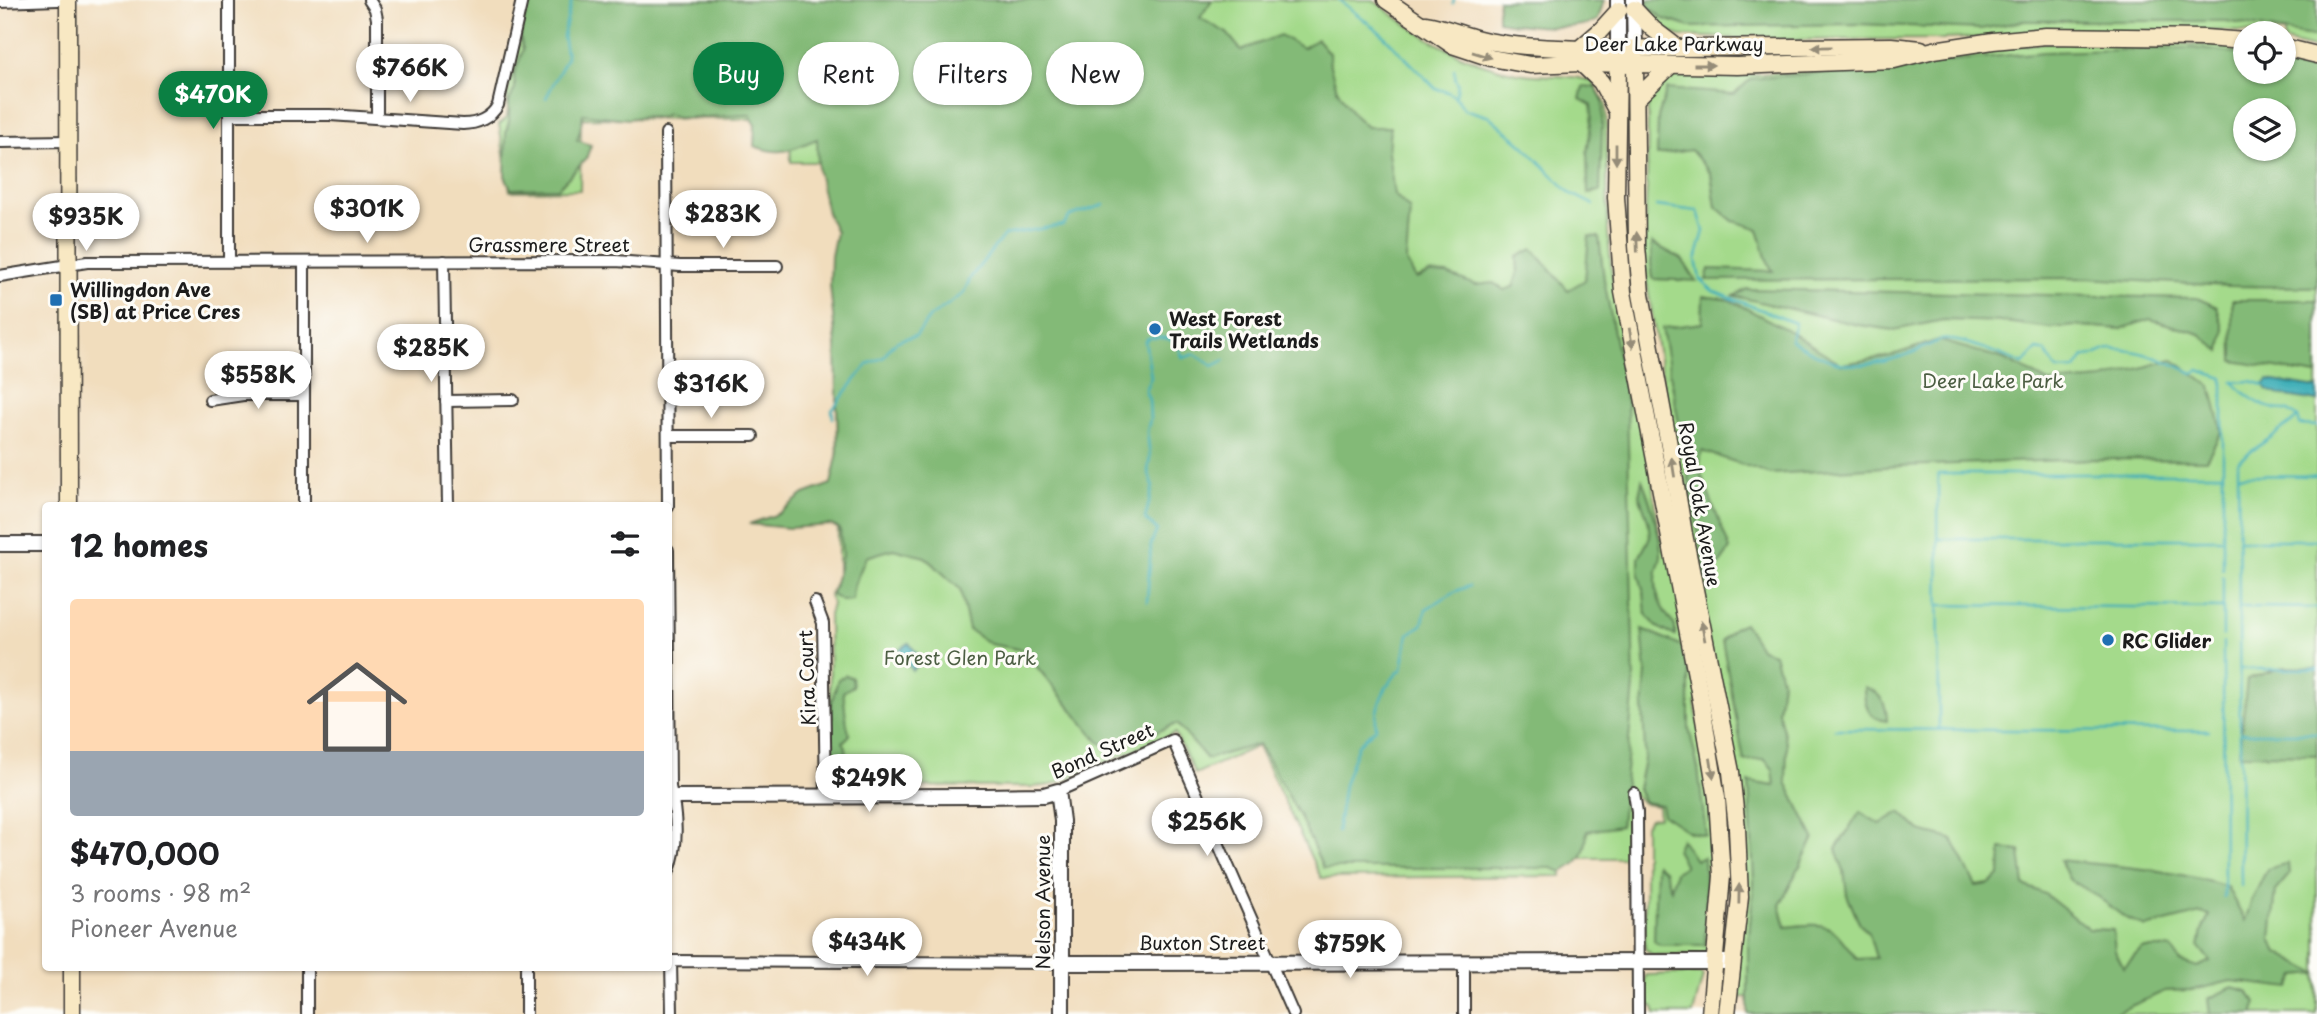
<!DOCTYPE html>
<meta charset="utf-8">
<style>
body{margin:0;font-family:"Playpen Sans",sans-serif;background:#f2f2f2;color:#202124;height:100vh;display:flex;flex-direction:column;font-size:26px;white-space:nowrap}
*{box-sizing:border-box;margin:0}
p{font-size:23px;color:#757577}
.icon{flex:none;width:38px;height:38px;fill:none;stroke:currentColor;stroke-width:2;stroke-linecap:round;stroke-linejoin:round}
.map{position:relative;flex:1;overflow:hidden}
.details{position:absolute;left:42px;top:502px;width:630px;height:469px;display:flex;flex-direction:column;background:#fff;border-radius:7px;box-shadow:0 2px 5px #0004}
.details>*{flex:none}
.banner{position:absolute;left:693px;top:42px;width:665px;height:63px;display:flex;gap:14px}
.tools{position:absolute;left:2233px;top:21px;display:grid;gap:14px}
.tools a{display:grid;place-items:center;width:63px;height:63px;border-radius:50%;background:#fff;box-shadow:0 2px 5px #0004;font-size:35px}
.price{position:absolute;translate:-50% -60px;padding:0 16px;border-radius:24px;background:#fff;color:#222;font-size:23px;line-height:46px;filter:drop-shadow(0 2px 4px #0008)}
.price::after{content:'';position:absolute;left:50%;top:42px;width:21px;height:16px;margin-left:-10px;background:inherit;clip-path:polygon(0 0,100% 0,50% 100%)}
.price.active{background:#0b8043;color:#fff}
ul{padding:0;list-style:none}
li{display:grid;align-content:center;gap:14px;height:371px;padding:0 28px}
li span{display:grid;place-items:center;height:217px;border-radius:7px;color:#555}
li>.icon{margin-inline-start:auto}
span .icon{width:126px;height:126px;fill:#fffc;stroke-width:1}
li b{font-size:30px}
h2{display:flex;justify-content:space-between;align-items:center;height:84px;padding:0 28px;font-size:30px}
.pill{padding:0 24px;border-radius:32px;background:#fff;box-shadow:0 2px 5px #0004;font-size:24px;line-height:63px}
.pill.active{background:#0b8043;color:#fff}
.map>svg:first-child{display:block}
.green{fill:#a4da8b;stroke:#607b54;stroke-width:2;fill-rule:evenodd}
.forest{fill:#83ba77;stroke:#506b4a;stroke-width:2;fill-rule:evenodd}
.water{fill:#3daeb7;stroke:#2c656a;stroke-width:2}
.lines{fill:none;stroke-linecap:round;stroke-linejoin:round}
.stream{stroke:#3daeb7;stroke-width:2.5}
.minor-casing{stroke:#3c3934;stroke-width:14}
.tertiary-casing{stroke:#3c3934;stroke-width:18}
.secondary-casing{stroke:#3c3934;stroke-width:19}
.minor{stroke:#fff;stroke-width:10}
.tertiary{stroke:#fff;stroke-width:14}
.secondary{stroke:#f8e8c3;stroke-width:16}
.oneway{fill:#958c78}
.poi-dot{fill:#1f6fb2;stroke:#fdfcf7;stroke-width:2.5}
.labels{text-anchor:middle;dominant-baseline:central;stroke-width:6;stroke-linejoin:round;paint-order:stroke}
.street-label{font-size:19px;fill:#1c1c1c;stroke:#fdfcf7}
.poi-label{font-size:19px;font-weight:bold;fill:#1c1c1c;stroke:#fdfcf7;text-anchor:start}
.park-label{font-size:19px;fill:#4c5e43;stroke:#fdfcf7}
</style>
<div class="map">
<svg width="2317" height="1014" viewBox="0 0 2317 1014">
<rect width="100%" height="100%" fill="#fdfcf7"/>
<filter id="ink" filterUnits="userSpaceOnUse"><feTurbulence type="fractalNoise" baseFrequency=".0143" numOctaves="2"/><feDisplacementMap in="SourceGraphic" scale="14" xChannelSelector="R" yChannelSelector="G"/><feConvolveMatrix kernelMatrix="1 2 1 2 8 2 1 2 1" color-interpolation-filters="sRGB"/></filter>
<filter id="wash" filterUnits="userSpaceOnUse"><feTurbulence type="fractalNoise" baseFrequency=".00686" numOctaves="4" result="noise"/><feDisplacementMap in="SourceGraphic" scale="28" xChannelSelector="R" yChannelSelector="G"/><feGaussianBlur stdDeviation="1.57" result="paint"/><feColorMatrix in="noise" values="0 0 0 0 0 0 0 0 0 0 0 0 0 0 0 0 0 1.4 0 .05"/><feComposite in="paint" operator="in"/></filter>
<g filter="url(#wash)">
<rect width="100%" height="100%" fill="#f1ddbd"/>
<g class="green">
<path d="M528,0H1373C1417,34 1462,63 1517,73C1542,78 1570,73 1593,82L1606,104L1608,233L1612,275L1652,480L1660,539L1690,533L1660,364L1643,258L1647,184L1648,100L1649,93L1667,78L1677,76H1735L1892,64L2047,42L2187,44L2245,48V72H2284V55L2317,62V1014H1925L1904,999L1735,997L1742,927L1722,698L1695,702L1711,803L1715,896L1708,953L1705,954L1653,955L1645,949V825L1650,819L1659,817L1658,806L1645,804L1631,793L1630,858H1562V876L1321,878L1258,746L1195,774L1175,733L1052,785L1032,787L836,786L831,779L829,615L832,604L830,595L838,576L837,162H791L789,120L754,124V119L581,118L580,190L510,191L499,124C512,117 507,107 507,95ZM2245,110H2284V149H2245Z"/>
<path d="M1641,0H2317V49L2284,41V33L2195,30L1944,39L1774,40L1681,36L1665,31L1645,11Z"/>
<path d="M1699,973L1703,976L1693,1014H1656L1654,1007L1645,1003V977L1647,975Z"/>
</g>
<g class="forest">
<path d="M529,0H1212L1200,18L1227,33L1241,50L1280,35L1303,48L1317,39L1329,53L1330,66L1337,89L1354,115L1367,127H1390L1388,152L1394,194L1410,210L1406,261L1416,279L1430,273L1447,274L1476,285L1493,283L1504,290L1513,287L1518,272L1517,257L1533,249L1568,290L1585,280L1589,236L1599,237L1604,279L1627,402L1634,686L1621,826L1587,831C1586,853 1582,862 1562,872L1551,868H1323L1299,815L1259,744L1207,759L1177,724C1154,732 1132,744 1109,748L1098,741L1023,650L990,644L969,630L960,589L925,557L893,549L866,557L853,588L852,600L842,601L832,595L842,556L840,529L831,525L789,528L749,524L778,514L804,494L831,484L838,452L836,345L830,285L831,256L836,232L827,213L818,171L817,139C791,149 783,157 754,146L755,124L750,115L680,118L667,114L658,118L644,116L629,119L583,114L580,131L577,140L591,145L586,159L558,188L511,189L505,176L506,132L509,121V102L515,88L514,75L523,50L520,36Z"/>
<path d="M1498,0H1604L1598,20C1574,32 1525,26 1498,21Z"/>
<path d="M1648,0H2317V37L2226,21H2024L1981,29L1856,24L1690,27L1664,19L1647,6Z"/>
<path d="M2191,48L2245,54V72H2284V61L2317,69V287L2228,286L2085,278L1706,280L1709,269L1773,271C1763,258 1764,244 1757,228L1733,221L1716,207L1711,174L1691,150L1657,155L1658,117L1667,89L1734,94L1751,79L2044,52ZM2245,110H2284V149H2245Z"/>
<path d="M1583,86L1596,87L1603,101L1600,191L1588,193L1587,153L1592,115L1591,105L1580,99Z"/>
<path d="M1652,243L1682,259L1696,281L1653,279L1651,264Z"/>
<path d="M1747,289L2197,298L2217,307L2224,331L2221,352L2200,334L2150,319L2121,329L2078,326L2050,328L2004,322L1944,320L1894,330L1858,325L1734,296Z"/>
<path d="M1703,296L1730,300L1786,329L1842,364L1890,356L1938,340L2004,359L2050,383L2103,379L2172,359L2211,386L2222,431L2206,460L2095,459L1901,466L1771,474L1702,451L1699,469L1730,549L1707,582L1662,328L1702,323Z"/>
<path d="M2232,300H2317V375L2233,361Z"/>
<path d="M1642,480C1649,496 1662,539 1661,555C1661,560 1658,566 1657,571C1653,594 1661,609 1675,626V636L1657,627L1646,614L1644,593L1639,575V558L1650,537L1648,520L1639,495Z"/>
<path d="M1744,623L1760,648L1774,654L1782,681L1778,711L1787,745L1786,782L1814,838L1780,905L1786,927C1831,922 1830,923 1857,959L1876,958L1869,934L1858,921L1847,895L1844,871L1836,849L1860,812L1880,824L1900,812L1920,831L1952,839L1976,886L1989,884L2000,875L2001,849L2020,851L2024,885L2045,894L2089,929L2113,930L2115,951L2124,967L2142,948H2172L2179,961L2198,967L2210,961L2199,947L2202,931L2209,915L2201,913L2146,927L2124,917L2094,894L2069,879L2060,860C2116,867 2173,868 2227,887L2245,921L2251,902L2267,869L2288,863L2289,875L2276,890L2271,939L2278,952L2317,974L2296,976L2290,988L2231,981L2194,990L2165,991L2113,1014H1748V944L1754,883L1749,782L1775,786L1773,769L1764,759L1744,761L1722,640L1735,627Z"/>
<path d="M1642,629L1683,646L1689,672V728L1698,768L1706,835L1689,832L1663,815L1661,805L1644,802L1638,789L1645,754L1643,708L1646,673Z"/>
<path d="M2285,667L2317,668V755L2239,754L2247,679Z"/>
<path d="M846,675L852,678L853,686L843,692C846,708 844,720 850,735L843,742L846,747L848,766L843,772L837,774L832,767V701L838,679Z"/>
<path d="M1864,687C1881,692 1887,704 1887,721C1868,719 1864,704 1864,687Z"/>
<path d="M1681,839L1695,860L1704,857L1706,899L1705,945H1660L1654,941L1656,864L1664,870L1671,889L1675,872L1685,866L1676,850Z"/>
<path d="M2232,987L2247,991L2257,1002L2253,1014H2210L2208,999Z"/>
</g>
<g class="water">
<path d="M2268,380L2317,388V401L2280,395L2267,390L2264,385Z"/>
<path d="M909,643L922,661L912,670L898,651Z"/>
</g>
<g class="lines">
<g class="stream">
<path d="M1339,0L1381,33L1436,89C1451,91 1456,96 1464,109L1490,117L1524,146L1570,193L1594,205"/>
<path d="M1453,4L1454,0"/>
<path d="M1454,69L1456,80L1458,83L1456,95"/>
<path d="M546,98L567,57L563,36L572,0"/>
<path d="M1656,206L1698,211L1704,231L1696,260L1700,279L1713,291L1795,323L1791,340C1836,370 1862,371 1912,353C1922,349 1932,343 1941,340C1957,336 2007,357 2023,364L2037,349L2045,351L2057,370L2076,369L2084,357C2095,358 2101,349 2111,349C2137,348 2170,362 2193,373L2198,370L2223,378V569"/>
<path d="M2233,382C2247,397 2265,411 2287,410L2298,418L2300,425L2317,426"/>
<path d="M2233,382L2251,381L2264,385"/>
<path d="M833,418L832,410L868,364L884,357C892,341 899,339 916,336L930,317L963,294L971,277L1004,235L1063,225L1070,216L1104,205"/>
<path d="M2239,475L2317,476"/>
<path d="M1938,539H2222"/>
<path d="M2239,540H2317"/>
<path d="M2223,577V636"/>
<path d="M1147,602L1151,544L1157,530L1145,519L1153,486L1148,471L1150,457L1147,432L1150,419L1149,400L1145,390L1151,377L1145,341L1148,338C1157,337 1173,336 1178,346C1180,350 1181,355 1183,358L1195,354L1213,366L1225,360"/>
<path d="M1938,605L2223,608"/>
<path d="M2239,607L2317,608"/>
<path d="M2223,643L2224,897"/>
<path d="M2240,669H2317"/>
<path d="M1835,729L2209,731"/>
<path d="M1939,730L1938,474H2223"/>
<path d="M2240,733H2317"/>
<path d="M1337,832L1344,785L1358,745L1376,728C1374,707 1386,682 1402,669L1408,634L1422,625L1426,609L1454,592L1469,586"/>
<path d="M2241,886L2238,461L2298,418"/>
</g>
</g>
</g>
<g filter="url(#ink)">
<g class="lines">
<defs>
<g id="minor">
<path d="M369,0L375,9L377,19V117"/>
<path d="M0,2L58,0"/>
<path d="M229,115H330L463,124C477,124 491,118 498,105L522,0"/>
<path d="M666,133L668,506"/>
<path d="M0,142L69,141"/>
<path d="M229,261V0"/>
<path d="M444,261L448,506"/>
<path d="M304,262V506"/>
<path d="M0,276L87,262L616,261L680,266H777"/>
<path d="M210,400L243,395H304"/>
<path d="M446,401L513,400"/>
<path d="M668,436H753"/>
<path d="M668,550L670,787C677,814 679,847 668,873"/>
<path d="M815,602L823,623L826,796"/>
<path d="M1058,791L1173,740L1293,1014"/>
<path d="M1634,793L1637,812L1638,1014"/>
<path d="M1464,962V1014"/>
<path d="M307,968V1014"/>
<path d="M526,968V1014"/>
<path d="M672,1014L671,961L1062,963"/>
</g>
<g id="tertiary">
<path d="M1634,0L1635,58"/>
<path d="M1618,59V0"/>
<path d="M0,544H46"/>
<path d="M668,797L986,796L1044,795L1058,791L1062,821V1014"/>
<path d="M1062,963L1732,962"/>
</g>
<g id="secondary">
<path d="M68,0L69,506"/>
<path d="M1386,0L1452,45L1491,58L1530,65L1581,63L1737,66L1894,60L1934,50L1993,41L2046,36L2205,38L2245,41"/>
<path d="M1634,9L1653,29L1678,48"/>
<path d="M1425,24C1444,27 1460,34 1479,39C1511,47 1546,47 1579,49L1891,46L1921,49"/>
<path d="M2284,47L2317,55"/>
<path d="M1579,49L1600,31L1619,10"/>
<path d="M1581,63L1601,82L1615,108"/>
<path d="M1618,64L1616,197L1623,292L1701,701L1717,798L1722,876L1710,1014"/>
<path d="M1635,64L1637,246L1641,294L1671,456L1684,534L1731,772L1737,828L1740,897L1727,1014"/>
<path d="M1636,99L1671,65"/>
<path d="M72,1014V968"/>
</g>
</defs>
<use href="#minor" class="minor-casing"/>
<use href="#tertiary" class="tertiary-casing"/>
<use href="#secondary" class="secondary-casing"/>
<use href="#minor" class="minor"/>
<use href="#tertiary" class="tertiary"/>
<use href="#secondary" class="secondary"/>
</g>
<defs><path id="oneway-solid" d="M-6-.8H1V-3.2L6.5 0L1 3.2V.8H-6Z" transform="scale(1.75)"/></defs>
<g class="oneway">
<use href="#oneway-solid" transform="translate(1822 47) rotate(179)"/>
<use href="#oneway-solid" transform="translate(1482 55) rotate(17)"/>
<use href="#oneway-solid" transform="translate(1704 65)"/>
<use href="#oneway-solid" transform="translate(1616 154) rotate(90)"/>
<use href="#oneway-solid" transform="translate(1637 242) rotate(-92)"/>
<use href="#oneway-solid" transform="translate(1631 338) rotate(80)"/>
<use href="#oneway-solid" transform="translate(1673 467) rotate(-99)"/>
<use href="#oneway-solid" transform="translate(1703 631) rotate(-101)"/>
<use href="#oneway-solid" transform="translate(1712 768) rotate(81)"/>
<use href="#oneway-solid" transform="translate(1739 894) rotate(-89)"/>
</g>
</g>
<g class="poi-dot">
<rect x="49" y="293" width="14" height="14" rx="3.5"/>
<circle cx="1155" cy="329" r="7"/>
<circle cx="2108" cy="640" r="7"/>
</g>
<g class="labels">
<g class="street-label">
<text x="1674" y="43">Deer Lake Parkway</text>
<text x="549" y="244">Grassmere Street</text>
<text transform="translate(1701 504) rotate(80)">Royal Oak Avenue</text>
<text transform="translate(806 678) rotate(-92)">Kira Court</text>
<text transform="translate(1102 750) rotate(-24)">Bond Street</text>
<text transform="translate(1042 902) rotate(-90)">Nelson Avenue</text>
<text x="1202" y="942">Buxton Street</text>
</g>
<g class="poi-label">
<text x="70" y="289">Willingdon Ave<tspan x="70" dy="22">(SB) at Price Cres</tspan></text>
<text x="1169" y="318">West Forest<tspan x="1169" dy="22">Trails Wetlands</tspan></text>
<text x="2122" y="640">RC Glider</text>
</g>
<g class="park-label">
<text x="1993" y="380">Deer Lake Park</text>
<text x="960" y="657">Forest Glen Park</text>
</g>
</g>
</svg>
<div class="tools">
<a><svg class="icon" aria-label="locate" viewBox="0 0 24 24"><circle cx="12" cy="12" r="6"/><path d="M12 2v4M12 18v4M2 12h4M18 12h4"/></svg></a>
<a><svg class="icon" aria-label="layers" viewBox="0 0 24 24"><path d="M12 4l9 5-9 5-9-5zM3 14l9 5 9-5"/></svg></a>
</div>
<b class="price" style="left:410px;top:104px">$766K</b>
<b class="price active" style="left:213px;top:131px">$470K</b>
<b class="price" style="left:367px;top:245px">$301K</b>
<b class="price" style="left:723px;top:250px">$283K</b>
<b class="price" style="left:86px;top:253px">$935K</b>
<b class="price" style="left:431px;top:384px">$285K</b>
<b class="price" style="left:258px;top:411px">$558K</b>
<b class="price" style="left:711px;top:420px">$316K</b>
<b class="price" style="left:869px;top:814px">$249K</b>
<b class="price" style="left:1207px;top:858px">$256K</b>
<b class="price" style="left:867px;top:978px">$434K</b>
<b class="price" style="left:1350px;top:980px">$759K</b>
<div class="banner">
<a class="pill active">Buy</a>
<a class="pill">Rent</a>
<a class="pill">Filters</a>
<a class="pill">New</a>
</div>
<section class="details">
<h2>12 homes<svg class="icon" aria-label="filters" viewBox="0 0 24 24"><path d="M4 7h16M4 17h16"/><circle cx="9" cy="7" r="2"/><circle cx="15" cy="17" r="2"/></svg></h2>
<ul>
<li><span style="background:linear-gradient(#ffd9b3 70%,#9aa5b1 0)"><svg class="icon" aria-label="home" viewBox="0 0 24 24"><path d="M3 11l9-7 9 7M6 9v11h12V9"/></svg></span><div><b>$470,000</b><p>3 rooms · 98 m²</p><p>Pioneer Avenue</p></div></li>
</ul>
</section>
</div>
